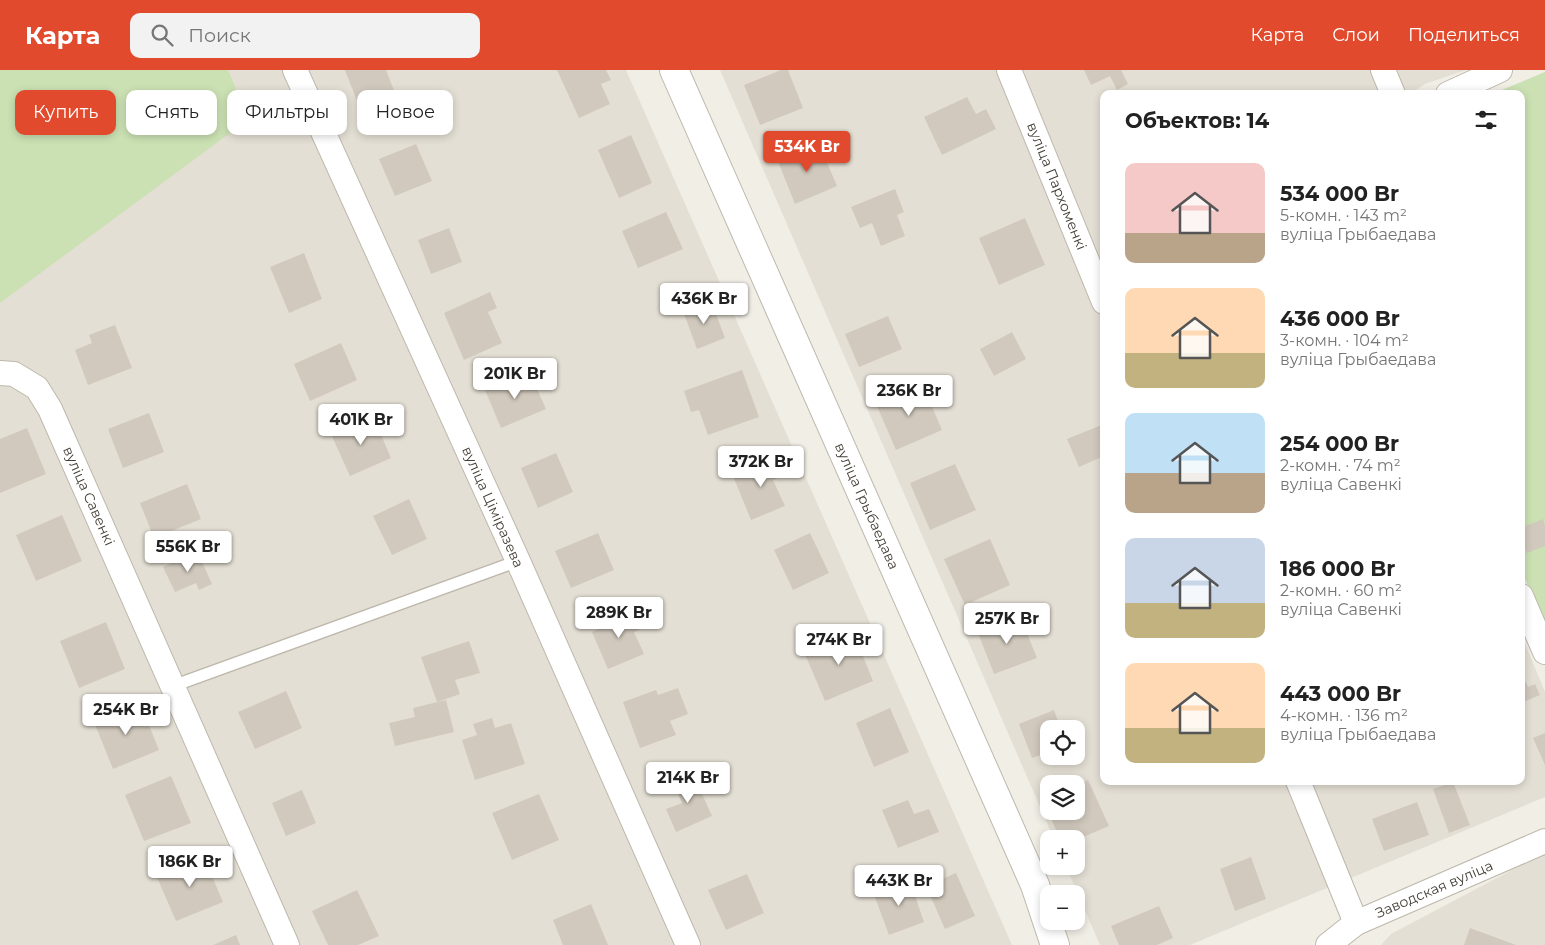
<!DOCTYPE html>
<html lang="ru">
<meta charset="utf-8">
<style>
body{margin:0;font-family:Montserrat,sans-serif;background:#f2f2f2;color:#222;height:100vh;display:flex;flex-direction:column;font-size:19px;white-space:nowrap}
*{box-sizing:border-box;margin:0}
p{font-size:16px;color:#767676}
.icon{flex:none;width:28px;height:28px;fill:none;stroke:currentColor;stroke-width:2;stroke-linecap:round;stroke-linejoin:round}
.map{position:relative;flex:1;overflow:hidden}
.sheet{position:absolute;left:1100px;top:20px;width:425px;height:695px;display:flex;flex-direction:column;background:#fff;border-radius:10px;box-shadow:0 2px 8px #0003}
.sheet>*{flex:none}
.guide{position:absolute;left:15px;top:20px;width:475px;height:45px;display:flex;gap:10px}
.tools{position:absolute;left:1040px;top:650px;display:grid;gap:10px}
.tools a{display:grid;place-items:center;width:45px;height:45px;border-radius:10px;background:#fff;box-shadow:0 2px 8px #0003;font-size:25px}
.price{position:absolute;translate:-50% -42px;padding:0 11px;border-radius:5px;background:#fff;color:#222;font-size:16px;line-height:32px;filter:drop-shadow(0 1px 2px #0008)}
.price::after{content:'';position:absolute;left:50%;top:30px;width:15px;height:11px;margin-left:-8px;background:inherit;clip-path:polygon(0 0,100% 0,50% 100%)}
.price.on{background:#e14a2c;color:#fff}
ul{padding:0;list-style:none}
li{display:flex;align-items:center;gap:15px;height:125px;padding:0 25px}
li span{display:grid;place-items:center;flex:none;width:140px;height:100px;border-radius:10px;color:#555}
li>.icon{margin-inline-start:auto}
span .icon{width:60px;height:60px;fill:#fffc;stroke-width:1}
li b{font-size:21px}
h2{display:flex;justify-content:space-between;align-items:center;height:60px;padding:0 25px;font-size:21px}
.tag{padding:0 18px;border-radius:10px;background:#fff;box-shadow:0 2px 8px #0003;font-size:18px;line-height:45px}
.tag.on{background:#e14a2c;color:#fff}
header{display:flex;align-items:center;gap:30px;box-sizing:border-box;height:70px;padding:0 25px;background:#e14a2c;color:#fff}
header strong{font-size:24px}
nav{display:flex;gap:28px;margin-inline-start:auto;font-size:18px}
.search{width:350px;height:45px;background:#f2f2f2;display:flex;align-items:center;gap:12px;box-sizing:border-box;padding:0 18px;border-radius:10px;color:#767676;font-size:19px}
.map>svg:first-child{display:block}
.residential{fill:#e4dfd4;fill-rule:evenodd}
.green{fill:#cbe1b3}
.building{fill:#d1c9bd}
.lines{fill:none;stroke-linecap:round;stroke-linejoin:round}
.service-casing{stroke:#beb8ac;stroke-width:14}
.minor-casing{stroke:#beb8ac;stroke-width:26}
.tertiary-casing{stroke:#beb8ac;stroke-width:30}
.service{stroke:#fff;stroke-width:11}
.minor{stroke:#fff;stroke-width:24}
.tertiary{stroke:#fff;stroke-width:28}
.labels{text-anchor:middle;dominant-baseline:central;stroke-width:4;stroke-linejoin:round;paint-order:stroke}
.street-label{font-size:14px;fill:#433e36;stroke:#fff}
</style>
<header>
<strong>Карта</strong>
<div class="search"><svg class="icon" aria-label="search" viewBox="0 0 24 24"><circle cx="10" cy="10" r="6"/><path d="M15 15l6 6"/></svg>Поиск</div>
<nav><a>Карта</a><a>Слои</a><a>Поделиться</a></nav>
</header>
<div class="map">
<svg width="1545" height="875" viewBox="0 0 1545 875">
<rect width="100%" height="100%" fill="#f1eee6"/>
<g class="residential">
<path d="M0,0H626L1012,875H0Z"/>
<path d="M720,0H1466L1425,14L1410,24H1104V711H1521V564L1545,622V727L1190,875H1100L1066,796H1076V769H1054ZM1049,659H1076V686H1049ZM1049,714H1076V741H1049Z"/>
<path d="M1545,783V875H1381L1391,864L1540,785Z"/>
</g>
<g class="green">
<path d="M0,0H228L249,49L0,233Z"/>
<path d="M1545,2V556L1521,499V24H1492Z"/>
</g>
<g class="building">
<path d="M345,0H386L399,33L363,46Z"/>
<path d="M557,0H606L611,10L601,14L610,34L579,48Z"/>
<path d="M781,0H788L803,38L760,55L744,15Z"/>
<path d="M1084,0H1121L1128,14L1117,20L1110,6L1091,15Z"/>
<path d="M967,27L976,44L986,39L996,59L942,85L924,47Z"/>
<path d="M631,65L652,113L619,128L598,80Z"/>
<path d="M818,72L837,116L795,134L777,89Z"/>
<path d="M416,74L432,111L395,126L379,89Z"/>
<path d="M895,119L904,142L897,145L905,166L881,176L872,153L860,158L851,137Z"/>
<path d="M666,142L683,179L638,198L622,161Z"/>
<path d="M1025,148L1045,195L999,215L979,168Z"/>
<path d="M449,158L462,192L431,204L418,170Z"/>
<path d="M304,183L322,229L289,243L270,197Z"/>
<path d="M490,222L497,238L488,242L502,273L464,290L444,243Z"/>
<path d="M711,231L725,268L697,279L683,241Z"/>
<path d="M888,246L902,279L859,297L845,264Z"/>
<path d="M115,255L132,298L88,315L75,280L92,273L89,265Z"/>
<path d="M1012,262L1026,289L994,306L980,279Z"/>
<path d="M341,273L357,310L310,331L294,294Z"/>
<path d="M742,300L759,347L708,365L699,340L691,342L684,321Z"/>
<path d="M529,301L546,339L501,358L485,320Z"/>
<path d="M922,314L942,360L896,380L876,334Z"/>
<path d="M149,343L164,382L123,398L108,359Z"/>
<path d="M367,347L369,353L375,351L391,388L350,406L330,362Z"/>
<path d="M1104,354V386L1079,397L1067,369Z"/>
<path d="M27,358L46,404L0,423V369Z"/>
<path d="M556,383L573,422L538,438L521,398Z"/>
<path d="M778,387L785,405L773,410L785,436L751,450L733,406Z"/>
<path d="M955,394L976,440L930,460L910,413Z"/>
<path d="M187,414L201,449L154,468L140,433Z"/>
<path d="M409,429L427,469L392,485L373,446Z"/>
<path d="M62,445L82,491L36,511L16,465Z"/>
<path d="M1543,449L1545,456V476L1527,483L1521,470V458Z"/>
<path d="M598,463L614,500L571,518L555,481Z"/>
<path d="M810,463L829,503L793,520L774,480Z"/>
<path d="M990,469L1010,515L965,535L944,489Z"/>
<path d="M197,481L212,514L199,520L196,513L175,522L163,497Z"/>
<path d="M624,539L627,545L636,541L643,558L634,562L644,584L608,599L592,562L609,555L605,547Z"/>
<path d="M1020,546L1037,588L994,604L978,563Z"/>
<path d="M106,552L125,599L79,618L60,571Z"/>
<path d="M853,562L873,611L825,631L804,582Z"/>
<path d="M469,571L480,603L455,610L460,624L437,632L421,587Z"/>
<path d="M1521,602L1528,617L1535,614L1540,625L1521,633Z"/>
<path d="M678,618L688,644L670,651L676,665L640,678L623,632L656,620L658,625Z"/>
<path d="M286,621L302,658L255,679L238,642Z"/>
<path d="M446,630L454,662L395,676L389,653L415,647L413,638Z"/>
<path d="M140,633L159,680L113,699L94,652Z"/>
<path d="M890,638L909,682L874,697L856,653Z"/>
<path d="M1054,640L1061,659H1049V682L1032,688L1019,654Z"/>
<path d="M492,648L495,658L511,653L525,694L475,710L462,670L477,665L473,654Z"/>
<path d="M1545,663V695L1533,668Z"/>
<path d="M692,702L712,746L676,762L666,739L682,733L672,711Z"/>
<path d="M171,706L191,753L144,771L125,725Z"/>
<path d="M1088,710L1109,756L1076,770V769H1060L1043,730L1049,727V741H1076V715Z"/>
<path d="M1453,712L1470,755L1449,763L1433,719Z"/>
<path d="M302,720L316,753L286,766L272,733Z"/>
<path d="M539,724L559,770L512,790L492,743Z"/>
<path d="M908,730L914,744L929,739L939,762L898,778L882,740Z"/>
<path d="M1417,732L1429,765L1384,781L1372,749Z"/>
<path d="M203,785L223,832L176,851L156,805Z"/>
<path d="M1251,787L1266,829L1235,841L1220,799Z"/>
<path d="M956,803L975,846L945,859L926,816Z"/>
<path d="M747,804L764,843L726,860L708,820Z"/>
<path d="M909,808L924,852L889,865L873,822Z"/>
<path d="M357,820L379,866L358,875H328L312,841Z"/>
<path d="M591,834L608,875H563L553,850Z"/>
<path d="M1159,836L1173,868L1157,875H1119L1111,856Z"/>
<path d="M1470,858L1516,875H1464Z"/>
<path d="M236,865L240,875H213Z"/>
</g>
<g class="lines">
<defs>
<path id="service" d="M173,616L518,491"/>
<g id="minor">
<path d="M295,0L518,491L688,875"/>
<path d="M1009,0L1104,232"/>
<path d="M1383,0L1393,24"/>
<path d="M1448,24L1500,0"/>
<path d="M0,303L14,304L37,318L50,339L287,875"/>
<path d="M1521,526L1545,582"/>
<path d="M1298,711L1356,853"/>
<path d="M1328,875L1356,853L1545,771"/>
</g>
<path id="tertiary" d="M674,0L1035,815L1055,875"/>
</defs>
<use href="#service" class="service-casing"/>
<use href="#minor" class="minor-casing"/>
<use href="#tertiary" class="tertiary-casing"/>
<use href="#service" class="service"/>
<use href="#minor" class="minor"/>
<use href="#tertiary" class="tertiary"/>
</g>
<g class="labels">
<g class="street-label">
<text transform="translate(1057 116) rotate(68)">вуліца Пархоменкі</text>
<text transform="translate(89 426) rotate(66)">вуліца Савенкі</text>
<text transform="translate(867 436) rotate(66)">вуліца Грыбаедава</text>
<text transform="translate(493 437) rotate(66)">вуліца Ціміразева</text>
<text transform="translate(1434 819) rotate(-23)">Заводская вуліца</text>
</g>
</g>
</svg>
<div class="tools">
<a><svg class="icon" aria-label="locate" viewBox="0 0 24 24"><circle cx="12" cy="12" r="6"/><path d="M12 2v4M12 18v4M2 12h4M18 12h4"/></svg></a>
<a><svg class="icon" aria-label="layers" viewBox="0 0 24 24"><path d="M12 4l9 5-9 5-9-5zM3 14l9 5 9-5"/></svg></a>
<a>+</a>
<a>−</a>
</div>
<b class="price on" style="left:807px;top:103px">534K Br</b>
<b class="price" style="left:704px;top:255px">436K Br</b>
<b class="price" style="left:515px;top:330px">201K Br</b>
<b class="price" style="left:909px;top:347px">236K Br</b>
<b class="price" style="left:361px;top:376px">401K Br</b>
<b class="price" style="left:761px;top:418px">372K Br</b>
<b class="price" style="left:188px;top:503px">556K Br</b>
<b class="price" style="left:619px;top:569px">289K Br</b>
<b class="price" style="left:1007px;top:575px">257K Br</b>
<b class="price" style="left:839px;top:596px">274K Br</b>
<b class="price" style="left:126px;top:666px">254K Br</b>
<b class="price" style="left:688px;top:734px">214K Br</b>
<b class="price" style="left:190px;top:818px">186K Br</b>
<b class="price" style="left:899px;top:837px">443K Br</b>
<div class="guide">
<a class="tag on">Купить</a>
<a class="tag">Снять</a>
<a class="tag">Фильтры</a>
<a class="tag">Новое</a>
</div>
<section class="sheet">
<h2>Объектов: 14<svg class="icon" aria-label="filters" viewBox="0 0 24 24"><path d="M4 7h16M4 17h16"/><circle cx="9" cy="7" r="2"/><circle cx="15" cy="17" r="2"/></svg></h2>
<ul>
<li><span style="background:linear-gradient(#f6c9c9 70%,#b9a48a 0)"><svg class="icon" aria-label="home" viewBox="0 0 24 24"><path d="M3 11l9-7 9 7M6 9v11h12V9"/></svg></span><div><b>534 000 Br</b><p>5-комн. · 143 m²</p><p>вуліца Грыбаедава</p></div></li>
<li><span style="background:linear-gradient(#ffd9b3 65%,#c2b280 0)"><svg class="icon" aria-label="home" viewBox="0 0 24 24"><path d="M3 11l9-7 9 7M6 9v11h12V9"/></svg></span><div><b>436 000 Br</b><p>3-комн. · 104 m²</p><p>вуліца Грыбаедава</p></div></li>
<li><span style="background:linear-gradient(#bfe0f5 60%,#b9a48a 0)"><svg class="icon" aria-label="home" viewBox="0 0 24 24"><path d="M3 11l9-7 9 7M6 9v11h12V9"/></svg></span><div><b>254 000 Br</b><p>2-комн. · 74 m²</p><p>вуліца Савенкі</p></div></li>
<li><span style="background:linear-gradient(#c9d6e8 65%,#c2b280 0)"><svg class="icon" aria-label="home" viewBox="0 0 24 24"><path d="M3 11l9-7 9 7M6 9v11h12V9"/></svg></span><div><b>186 000 Br</b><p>2-комн. · 60 m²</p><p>вуліца Савенкі</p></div></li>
<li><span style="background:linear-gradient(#ffd9b3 65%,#c2b280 0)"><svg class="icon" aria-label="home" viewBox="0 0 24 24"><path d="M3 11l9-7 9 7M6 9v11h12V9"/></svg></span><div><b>443 000 Br</b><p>4-комн. · 136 m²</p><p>вуліца Грыбаедава</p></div></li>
</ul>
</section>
</div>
